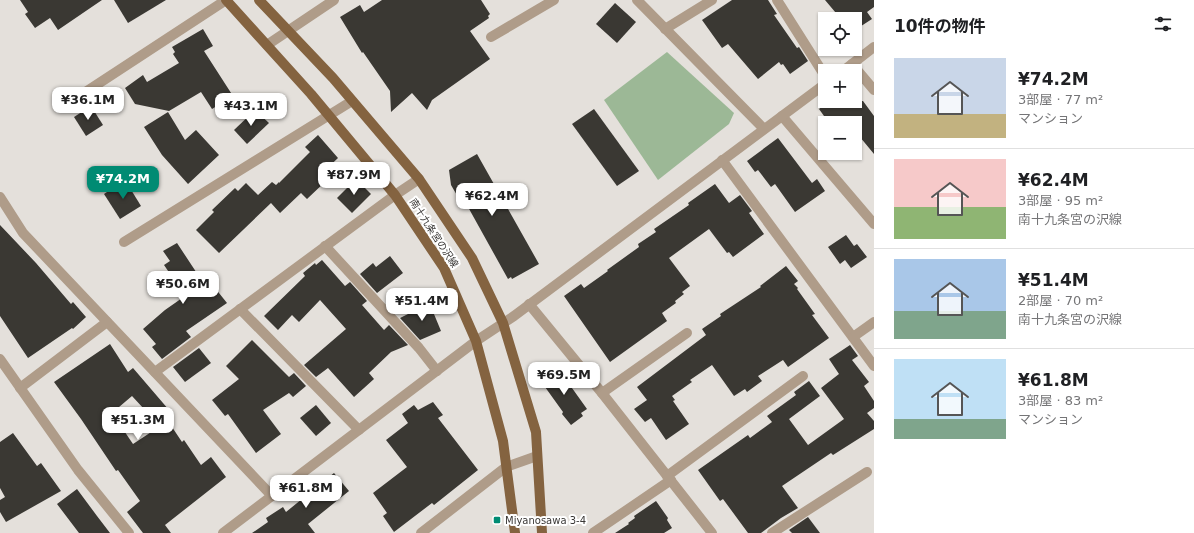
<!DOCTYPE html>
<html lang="ja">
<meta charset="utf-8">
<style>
body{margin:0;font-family:"DejaVu Sans","Noto Sans JP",sans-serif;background:#f2f2f2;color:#202124;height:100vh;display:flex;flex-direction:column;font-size:15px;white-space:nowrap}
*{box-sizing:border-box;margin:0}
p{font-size:13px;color:#757577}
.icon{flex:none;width:22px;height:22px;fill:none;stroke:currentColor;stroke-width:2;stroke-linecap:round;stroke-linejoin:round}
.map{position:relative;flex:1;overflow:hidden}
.details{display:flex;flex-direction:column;background:#fff;width:320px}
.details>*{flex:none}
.fabs{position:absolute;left:818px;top:12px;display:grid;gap:8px}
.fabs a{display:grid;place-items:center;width:44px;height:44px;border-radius:0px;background:#fff;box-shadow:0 1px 3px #0004;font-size:20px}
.price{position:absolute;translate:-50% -34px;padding:0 9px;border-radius:8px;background:#fff;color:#222;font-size:13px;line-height:26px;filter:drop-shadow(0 1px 2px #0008)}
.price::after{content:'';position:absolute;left:50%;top:24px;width:12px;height:9px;margin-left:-6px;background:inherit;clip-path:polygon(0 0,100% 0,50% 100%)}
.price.selected{background:#008b73;color:#fff}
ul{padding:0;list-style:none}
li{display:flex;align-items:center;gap:12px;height:100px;padding:0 20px}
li+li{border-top:1px solid #e0e0e0}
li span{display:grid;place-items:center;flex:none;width:112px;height:80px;border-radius:0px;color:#555}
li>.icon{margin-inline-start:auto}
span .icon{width:48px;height:48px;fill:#fffc;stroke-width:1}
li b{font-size:17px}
h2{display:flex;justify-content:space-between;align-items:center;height:48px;padding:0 20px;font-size:17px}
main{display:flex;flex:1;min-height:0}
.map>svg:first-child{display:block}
.green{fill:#9cb896}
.building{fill:#3a3833}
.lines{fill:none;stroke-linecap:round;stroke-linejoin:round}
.minor{stroke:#af9c89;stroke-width:10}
.major{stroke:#846340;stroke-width:10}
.poi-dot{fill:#008b73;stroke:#fff;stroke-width:1.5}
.labels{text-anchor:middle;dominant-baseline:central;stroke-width:4;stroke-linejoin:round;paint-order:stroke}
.street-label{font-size:10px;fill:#3a3836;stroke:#fff}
.poi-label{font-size:10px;fill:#3a3836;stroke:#fff;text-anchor:start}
</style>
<main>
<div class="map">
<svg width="874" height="533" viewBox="0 0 874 533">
<rect width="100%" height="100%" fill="#e4e0db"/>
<path class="green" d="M667,52L734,113L729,124L658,180L604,100Z"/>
<g class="building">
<path d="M20,0H102L58,30L50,18L35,28L25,14L28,12Z"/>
<path d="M114,0H166L128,23Z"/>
<path d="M382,0H481L490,14L488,16L489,18L470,31L490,59L432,100L427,110L412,93L391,112L390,91L363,52L362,53L340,17L360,5L364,12Z"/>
<path d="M732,0H768L777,14L774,15L797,48L799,47L808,61L790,74L783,64L781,65L779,62L758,79L728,44L722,48L702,20Z"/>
<path d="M825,0H874V7L867,12L872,19L855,30V19H841Z"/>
<path d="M615,3L636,22L617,43L596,24Z"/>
<path d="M203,29L213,46L204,51L233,96L212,109L201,92L169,111L135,104L125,88L143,75L147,82L179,63L173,54L175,52L172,47Z"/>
<path d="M829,101H863L874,116V154L855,131V123H829L819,109Z"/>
<path d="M91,106L103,125L86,136L74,117Z"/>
<path d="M594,109L639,171L617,186L572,124Z"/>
<path d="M255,110L269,123L247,144L234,130Z"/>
<path d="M168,112L185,140L196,130L219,155L188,184L162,155L144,127Z"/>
<path d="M318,135L338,158L320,175L326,181L307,199L301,193L280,213L271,203L219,253L196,230L214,212L212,210L235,188L238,191L246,183L258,195L272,182L276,185L279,182V183L310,152L305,147Z"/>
<path d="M778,138L812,183L817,179L825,191L795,212L775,184L771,187L758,170L755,172L747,161Z"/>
<path d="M477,154L539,264L512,279L511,277L508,279L468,207L465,209L451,185L449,170Z"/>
<path d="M356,179L371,194L352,213L337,198Z"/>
<path d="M125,180L141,206L120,219L104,194Z"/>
<path d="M715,184L729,203L740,195L752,211L749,213L764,234L733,257L729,252L727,253L709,229L669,258L690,286L682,292L684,294L675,301L676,303L662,313L667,321L610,362L564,296L581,284L584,288L608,271L607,270L639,247L638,244L656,232L654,229L689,205L688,203Z"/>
<path d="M0,225L36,263L71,304L73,302L86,317L73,329L72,328L28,358L0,316Z"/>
<path d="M846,235L854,246L857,244L867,257L851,268L845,260L840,264L828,247Z"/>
<path d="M177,243L206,287L211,283L227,303L186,331L191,337L162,359L152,347L156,344L143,329L165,310L185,296L164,265L170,261L163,251Z"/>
<path d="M390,256L403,273L377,293L360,274L373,263L376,267Z"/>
<path d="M322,260L345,286L350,282L367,301L362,305L384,330L389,325L408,345L391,352L369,373L374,379L354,397L328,368L316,377L304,365L346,329L320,300L299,322L292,315L278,330L264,316L305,276L303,273L315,263L316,265Z"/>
<path d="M786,266L798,281L794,284L798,288L797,289L815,314L812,315L829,338L788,367L783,360L758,376L762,381L747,392L745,389L734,396L712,365L690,380L692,382L672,396L675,400L673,401L689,424L666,440L651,418L645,422L634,409L647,400L637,387L706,335L702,329L721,316L720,314L761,287L760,286Z"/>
<path d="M429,302L441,331L420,340L400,318L414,311L413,309Z"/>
<path d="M252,340L289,377L294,373L306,386L293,397L289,393L263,410L281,434L256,453L228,414L225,416L212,400L239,379L226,366Z"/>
<path d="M110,344L128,372L133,368L169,410L156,422L132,396L112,413L133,444L168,421L182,442L184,440L201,465L211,457L226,477L165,525L171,533H143L127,512L140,501L118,470L116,471L81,419L54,382Z"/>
<path d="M850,345L858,356L852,360L869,382L864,386L874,401V408L867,413L874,421V429L833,455L831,453L782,486L798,508L781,518L761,533H748L723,499L720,501L698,470L748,435L750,438L772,422L767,416L796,395L794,392L809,381L820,396L789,419L808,445L844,419L821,388L839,374L829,359Z"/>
<path d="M199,348L211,363L185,382L173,367Z"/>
<path d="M557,367L587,409L581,413L583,416L571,425L562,414L563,412L545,387H547L541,379Z"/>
<path d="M433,402L443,415L438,418L478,470L434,505L432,503L394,532L383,516L387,513L373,493L407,467L386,440L408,423L402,414L414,405L418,410Z"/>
<path d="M316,405L331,423L316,436L300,418Z"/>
<path d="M13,433L37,466L41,463L61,491L6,522L0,512V500L5,497L0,488V442Z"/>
<path d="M334,473L349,491L308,524L315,533H252L268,522L266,518L283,507L286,512Z"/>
<path d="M77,489L97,516L110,533H79L57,504Z"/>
<path d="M656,501L668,518L667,520L672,528L664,533H615L629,524L628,523L635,518L634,516Z"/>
<path d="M808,517L820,533H792L789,530Z"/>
</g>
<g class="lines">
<g class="minor">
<path d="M637,0L764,129"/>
<path d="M777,0L825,76"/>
<path d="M665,29L712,0"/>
<path d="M491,37L554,0"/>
<path d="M267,45L334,0"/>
<path d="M852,64L874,90"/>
<path d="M843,71L874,47"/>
<path d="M81,95L226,0"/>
<path d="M782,116L874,224"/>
<path d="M722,160L874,366"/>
<path d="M0,197L23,233L272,496"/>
<path d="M124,242L352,101"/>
<path d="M325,246L419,348L437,371"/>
<path d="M529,304L602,393L712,533"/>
<path d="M240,309L359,430"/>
<path d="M853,337L874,322"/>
<path d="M0,359L78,470L129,533"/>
<path d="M155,372L395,195L419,179"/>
<path d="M20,388L107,322"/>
<path d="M602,393L687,333"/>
<path d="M667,476L803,376"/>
<path d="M223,533L476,341L514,316L825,84"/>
<path d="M421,533L506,467L537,456"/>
<path d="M593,533L671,480"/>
<path d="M772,533L867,472"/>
</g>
<g class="major">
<path d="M226,0L311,94L395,195L444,268L476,341L503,441L515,533"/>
<path d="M259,0L333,78L419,179L472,258L503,323L536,432L542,533"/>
</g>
</g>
<rect class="poi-dot" x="493" y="516" width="8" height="8" rx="2"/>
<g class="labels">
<g class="street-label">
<text transform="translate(434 233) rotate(57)">南十九条宮の沢線</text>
</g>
<g class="poi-label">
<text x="505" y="520">Miyanosawa 3-4</text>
</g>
</g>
</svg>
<div class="fabs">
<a><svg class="icon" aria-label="locate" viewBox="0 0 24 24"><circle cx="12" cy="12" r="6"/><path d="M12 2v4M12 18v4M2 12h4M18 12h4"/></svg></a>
<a>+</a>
<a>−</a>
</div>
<b class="price" style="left:88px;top:121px">¥36.1M</b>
<b class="price" style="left:251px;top:127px">¥43.1M</b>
<b class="price" style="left:354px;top:196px">¥87.9M</b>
<b class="price selected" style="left:123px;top:200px">¥74.2M</b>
<b class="price" style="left:492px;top:217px">¥62.4M</b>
<b class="price" style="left:183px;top:305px">¥50.6M</b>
<b class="price" style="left:422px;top:322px">¥51.4M</b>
<b class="price" style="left:564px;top:396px">¥69.5M</b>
<b class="price" style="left:138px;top:441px">¥51.3M</b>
<b class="price" style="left:306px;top:509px">¥61.8M</b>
</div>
<section class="details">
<h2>10件の物件<svg class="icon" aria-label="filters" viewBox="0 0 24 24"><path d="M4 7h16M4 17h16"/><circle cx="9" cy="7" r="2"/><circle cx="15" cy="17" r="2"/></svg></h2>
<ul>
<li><span style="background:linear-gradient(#c9d6e8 70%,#c2b280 0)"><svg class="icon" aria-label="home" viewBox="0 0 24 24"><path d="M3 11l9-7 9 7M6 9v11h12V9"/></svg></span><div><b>¥74.2M</b><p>3部屋 · 77 m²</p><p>マンション</p></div></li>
<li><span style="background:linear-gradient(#f6c9c9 60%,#8fb573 0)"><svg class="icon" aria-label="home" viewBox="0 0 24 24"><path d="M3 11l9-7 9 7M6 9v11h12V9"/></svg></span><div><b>¥62.4M</b><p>3部屋 · 95 m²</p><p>南十九条宮の沢線</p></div></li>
<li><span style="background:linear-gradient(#a9c7e8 65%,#7fa58c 0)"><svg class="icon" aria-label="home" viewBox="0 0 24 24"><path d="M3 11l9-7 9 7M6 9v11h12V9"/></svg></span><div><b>¥51.4M</b><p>2部屋 · 70 m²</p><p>南十九条宮の沢線</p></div></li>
<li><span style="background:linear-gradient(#bfe0f5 75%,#7fa58c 0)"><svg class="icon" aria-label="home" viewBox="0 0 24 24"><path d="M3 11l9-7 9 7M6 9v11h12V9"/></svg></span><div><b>¥61.8M</b><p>3部屋 · 83 m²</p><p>マンション</p></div></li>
</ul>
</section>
</main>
